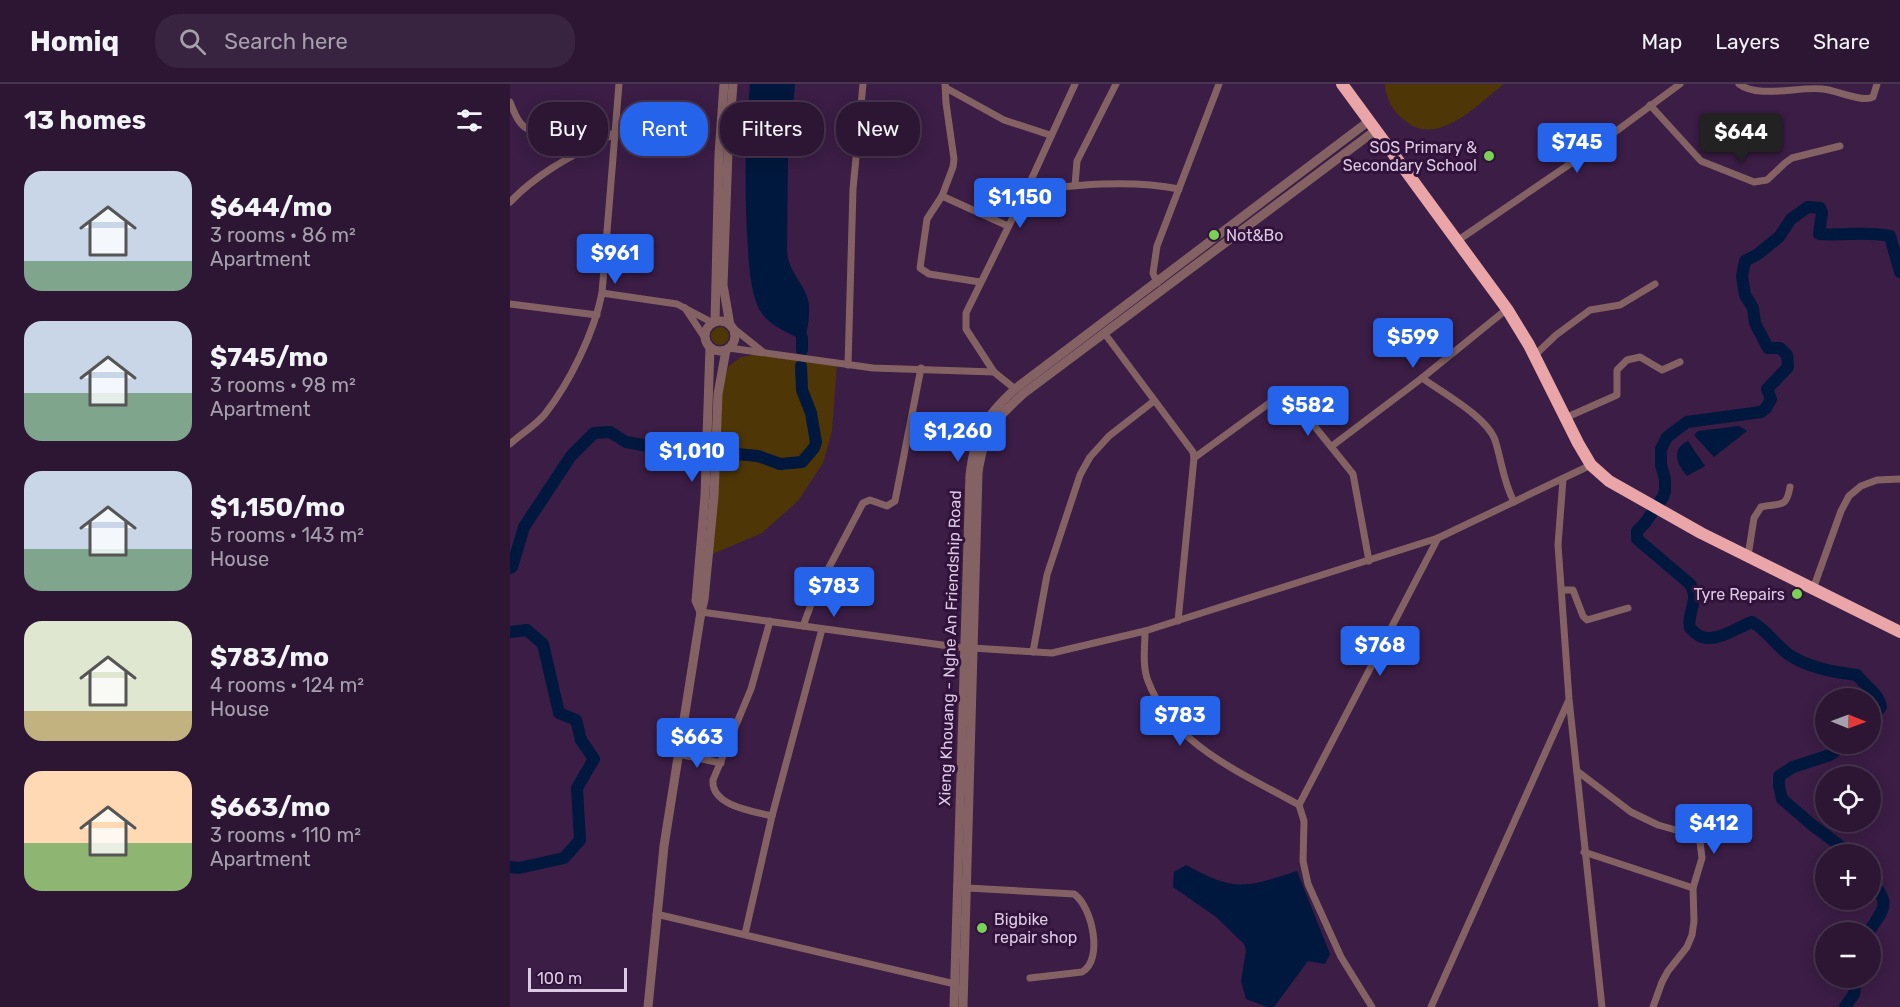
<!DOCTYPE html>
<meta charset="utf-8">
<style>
body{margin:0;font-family:Rubik,sans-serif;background:#382340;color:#f1f3f6;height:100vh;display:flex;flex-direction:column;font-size:22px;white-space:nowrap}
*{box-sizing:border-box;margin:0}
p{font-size:20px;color:#a69fac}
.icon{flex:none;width:33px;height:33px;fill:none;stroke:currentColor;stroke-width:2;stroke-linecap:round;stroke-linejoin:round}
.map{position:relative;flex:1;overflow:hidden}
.drawer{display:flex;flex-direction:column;background:#2c1634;width:510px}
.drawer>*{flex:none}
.hud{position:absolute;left:18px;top:18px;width:570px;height:54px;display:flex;gap:12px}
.needle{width:39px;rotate:91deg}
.controls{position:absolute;left:1305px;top:604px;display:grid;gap:12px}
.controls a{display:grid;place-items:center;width:66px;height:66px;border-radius:50%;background:#2c1634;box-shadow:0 3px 15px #0003,0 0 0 2px #48354f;font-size:30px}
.scale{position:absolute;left:18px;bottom:15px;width:99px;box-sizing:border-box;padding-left:6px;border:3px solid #dcc9e3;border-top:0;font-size:16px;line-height:21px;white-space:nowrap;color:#dcc9e3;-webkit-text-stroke:4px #31123a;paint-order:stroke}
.price{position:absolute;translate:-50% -51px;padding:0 14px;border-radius:6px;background:#2563eb;color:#fff;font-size:20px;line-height:39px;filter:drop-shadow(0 2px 3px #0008)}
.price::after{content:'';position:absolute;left:50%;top:36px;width:18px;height:14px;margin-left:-9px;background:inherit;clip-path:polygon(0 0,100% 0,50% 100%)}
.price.selected{background:#222;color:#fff}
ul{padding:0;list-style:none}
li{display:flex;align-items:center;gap:18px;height:150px;padding:0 24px}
li span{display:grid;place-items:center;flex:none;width:168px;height:120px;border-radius:18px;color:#555}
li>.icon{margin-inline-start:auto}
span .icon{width:72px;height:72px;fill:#fffc;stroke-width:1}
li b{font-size:26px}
h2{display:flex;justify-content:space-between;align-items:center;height:72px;padding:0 24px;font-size:26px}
.pill{padding:0 21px;border-radius:24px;background:#2c1634;box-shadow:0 3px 15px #0003,0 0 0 2px #48354f;font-size:21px;line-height:54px}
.pill.selected{background:#2563eb;color:#fff}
header{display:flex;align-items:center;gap:36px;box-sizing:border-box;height:84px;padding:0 30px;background:#2c1634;border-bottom:2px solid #48354f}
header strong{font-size:28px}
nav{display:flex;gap:33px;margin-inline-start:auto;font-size:21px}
.search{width:420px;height:54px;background:#382340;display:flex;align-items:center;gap:15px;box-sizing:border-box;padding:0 21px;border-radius:24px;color:#a69fac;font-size:22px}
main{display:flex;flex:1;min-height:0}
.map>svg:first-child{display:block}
.green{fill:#4f3607}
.water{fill:#00183d}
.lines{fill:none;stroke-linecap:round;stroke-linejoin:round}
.river{stroke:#00183d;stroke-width:12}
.minor{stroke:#846263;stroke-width:7}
.tertiary{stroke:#846263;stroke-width:9}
.trunk{stroke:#e9a5a7;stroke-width:12}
.poi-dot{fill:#7bd156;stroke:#31123a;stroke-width:2}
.labels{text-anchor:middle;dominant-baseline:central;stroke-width:6;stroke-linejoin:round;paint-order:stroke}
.poi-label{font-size:16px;fill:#dcc9e3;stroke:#31123a;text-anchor:end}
.street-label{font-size:16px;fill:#dcc9e3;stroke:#31123a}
</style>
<header>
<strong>Homiq</strong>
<div class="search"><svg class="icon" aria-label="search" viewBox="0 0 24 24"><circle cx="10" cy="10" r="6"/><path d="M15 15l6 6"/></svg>Search here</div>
<nav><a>Map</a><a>Layers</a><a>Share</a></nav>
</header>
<main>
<section class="drawer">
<h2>13 homes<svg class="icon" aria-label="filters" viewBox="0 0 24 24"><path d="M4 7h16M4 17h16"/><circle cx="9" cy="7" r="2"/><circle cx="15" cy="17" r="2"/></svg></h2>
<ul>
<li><span style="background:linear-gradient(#c9d6e8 75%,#7fa58c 0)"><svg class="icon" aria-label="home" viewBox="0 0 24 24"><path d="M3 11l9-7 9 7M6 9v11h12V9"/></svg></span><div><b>$644/mo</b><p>3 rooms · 86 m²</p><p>Apartment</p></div></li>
<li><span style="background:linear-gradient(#c9d6e8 60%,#7fa58c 0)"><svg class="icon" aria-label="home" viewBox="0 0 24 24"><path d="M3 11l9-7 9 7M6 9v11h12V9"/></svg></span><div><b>$745/mo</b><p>3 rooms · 98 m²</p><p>Apartment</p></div></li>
<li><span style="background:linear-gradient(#c9d6e8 65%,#7fa58c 0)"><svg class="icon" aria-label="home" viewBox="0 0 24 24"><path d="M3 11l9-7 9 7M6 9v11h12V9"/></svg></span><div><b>$1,150/mo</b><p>5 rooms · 143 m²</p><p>House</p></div></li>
<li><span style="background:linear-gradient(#dfe7d0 75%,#c2b280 0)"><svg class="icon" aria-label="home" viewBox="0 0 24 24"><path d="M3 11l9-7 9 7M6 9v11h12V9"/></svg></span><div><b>$783/mo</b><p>4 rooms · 124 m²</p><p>House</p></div></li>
<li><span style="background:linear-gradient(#ffd9b3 60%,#8fb573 0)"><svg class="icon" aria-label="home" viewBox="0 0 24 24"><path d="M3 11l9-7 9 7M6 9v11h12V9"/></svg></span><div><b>$663/mo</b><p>3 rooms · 110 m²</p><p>Apartment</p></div></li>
</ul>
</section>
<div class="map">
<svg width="1390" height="923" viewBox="0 0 1390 923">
<rect width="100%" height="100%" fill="#3b1d45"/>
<g class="green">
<path d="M875,0H994C968,20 927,65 894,36C882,26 876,15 875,0Z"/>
<circle cx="210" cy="252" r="9"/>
<path d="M255,269L327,279L322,347L313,379L288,417L252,449L200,471L208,310L219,282L231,273Z"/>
</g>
<g class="water">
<path d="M240,0H285L278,69L277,167C278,185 289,194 296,210C302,223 298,239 296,253L288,254C276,248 259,241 251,228C241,212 239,183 238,165C234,110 235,55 240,0Z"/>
<path d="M1229,342L1237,347L1204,373L1184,351L1188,347Z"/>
<path d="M1178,357L1195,382L1177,392C1167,380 1160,366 1178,357Z"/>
<path d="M676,781C725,808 736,804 787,787L820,870L815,880L798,877L764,923H758L736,915L731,897L736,866L734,860L706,833L663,803L664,788Z"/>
</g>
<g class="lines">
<g class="river">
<path d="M292,266V254"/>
<path d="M216,369L248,372L270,380L292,378L304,364L306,358L301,329L292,306L291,282"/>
<path d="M0,484L2,483L14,443L61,372L84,349L100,348L116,358L167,367L187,368"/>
<path d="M0,548L17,546L33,560L49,629L66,636L71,656L84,675L67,704L70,756L54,774L9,784L0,783"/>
<path d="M1360,634L1365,631L1371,623C1369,610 1355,602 1347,591C1324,588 1298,584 1278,570C1265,561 1257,546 1242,538C1228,543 1208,558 1192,553C1188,552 1183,547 1180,544C1176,528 1191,516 1180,500L1127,455V447L1135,439L1153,413L1155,407V395L1151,381V365L1157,353L1177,338L1251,328L1256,324L1261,315L1257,305L1278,283L1277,271L1270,264H1258L1245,239L1243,224L1235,211L1232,192L1235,177L1248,170L1269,153L1281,135L1298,123L1310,124L1312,129L1309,150C1334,152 1355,147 1380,152L1390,188"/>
<path d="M1334,660L1320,671L1283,683L1269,692V702L1272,715L1301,740L1342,771"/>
<path d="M1358,849C1373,825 1383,821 1360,796"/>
<path d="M1335,923L1344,910L1346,894"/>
</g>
<g class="minor">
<path d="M435,0L436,19L444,75L443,83L432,112L417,135L410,184L419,190L470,198"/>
<path d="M1229,0C1248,15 1289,2 1313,5C1326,6 1353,19 1363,13L1367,0"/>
<path d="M436,4L494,36L540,51"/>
<path d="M0,18C4,28 8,40 18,45C35,55 81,50 102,50"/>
<path d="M1140,21L1191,77L1244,98L1257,96L1275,79L1282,74L1330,62"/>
<path d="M565,101L567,77L606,0"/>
<path d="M516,107C566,101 619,95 669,105"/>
<path d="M432,112L498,142"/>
<path d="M0,118C31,86 66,70 104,50"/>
<path d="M947,157L1082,65L1170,0"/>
<path d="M647,199L643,189L647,162L709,0"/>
<path d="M92,209L167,220L203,239"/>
<path d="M0,220L87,231"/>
<path d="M175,224L195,254"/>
<path d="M223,244L253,268"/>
<path d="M595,250L683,368L684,374L668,537"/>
<path d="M219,264L363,284L484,288L505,305"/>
<path d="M1024,272L1046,251L1080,226L1110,221L1145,200"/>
<path d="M338,281L343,105L353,0"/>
<path d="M484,288L456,245V229L516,107L565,0"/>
<path d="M912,294C933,309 977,333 985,356C992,378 993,397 1004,418"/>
<path d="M1055,334L1107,311V286L1117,276L1130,273L1152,286L1170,278"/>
<path d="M0,360C11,350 26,341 35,330C60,298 84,249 92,209L109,0"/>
<path d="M822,362L912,294L997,225"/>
<path d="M684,374L769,312L776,310L781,313L843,390L859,477"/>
<path d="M1053,395L1048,461L1059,615L1092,923"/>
<path d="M1238,472L1244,434L1251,423C1270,418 1276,426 1280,403"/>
<path d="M1303,505L1331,427L1339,412L1351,402L1367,396L1390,395"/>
<path d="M1052,506H1063L1073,532L1077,536L1118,524"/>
<path d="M191,528L454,564"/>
<path d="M260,537L241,605L203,696C201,722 243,727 262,732"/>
<path d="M293,542L305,510L353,419L360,416L377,422L385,417L411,284"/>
<path d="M635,547C635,563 632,582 638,597C662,661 734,690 789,721L794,737L793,777L798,800L831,873L862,923"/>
<path d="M462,564L542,569L635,547L928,454L1081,381"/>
<path d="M523,568L537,491L570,391L580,373L599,352L644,317"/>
<path d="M168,670L211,679"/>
<path d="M1067,687L1121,728L1148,741L1184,751L1190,758L1192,774L1183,804L1184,837L1182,851L1177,863L1158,887L1152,898L1143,923"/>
<path d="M789,721L928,454"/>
<path d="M1074,768L1183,804"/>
<path d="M457,804L564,810C582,822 594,876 572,888L520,894"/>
<path d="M146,830L445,900"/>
<path d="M235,850L262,732L312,545"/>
<path d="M921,923L1058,618"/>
</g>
<g class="tertiary">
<circle cx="210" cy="252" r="15"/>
<path d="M205,238L209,70L214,0"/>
<path d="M220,241L213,201L218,68L223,0"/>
<path d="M191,528L186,517L195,412L200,263"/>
<path d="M138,923L154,762L191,528L194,516L204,412L208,310L216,266"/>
<path d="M444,923L460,391C465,349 474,334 505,305L859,37"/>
<path d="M453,923L468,389C474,347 483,338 513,310L866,46"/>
</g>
<path class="trunk" d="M832,0L997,225L1019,261L1068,359L1081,381L1099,397L1191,449L1390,548"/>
</g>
<g class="poi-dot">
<circle cx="979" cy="72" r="6"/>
<circle cx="704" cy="151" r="6"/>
<circle cx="1287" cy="510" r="6"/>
<circle cx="472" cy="844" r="6"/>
</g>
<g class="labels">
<g class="poi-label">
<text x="967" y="63">SOS Primary &amp;<tspan x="967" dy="18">Secondary School</tspan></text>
<text x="716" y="151" text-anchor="start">Not&amp;Bo</text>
<text x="1275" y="510">Tyre Repairs</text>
<text x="484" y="835" text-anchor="start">Bigbike<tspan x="484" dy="18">repair shop</tspan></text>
</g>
<g class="street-label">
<text transform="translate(440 564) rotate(-88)">Xieng Khouang - Nghe An Friendship Road</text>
</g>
</g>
</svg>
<div class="controls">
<a><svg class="needle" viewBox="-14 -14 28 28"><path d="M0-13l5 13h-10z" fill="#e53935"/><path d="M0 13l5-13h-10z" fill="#a69fac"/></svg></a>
<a><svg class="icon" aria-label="locate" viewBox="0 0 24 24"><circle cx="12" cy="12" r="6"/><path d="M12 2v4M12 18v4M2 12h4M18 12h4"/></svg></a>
<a>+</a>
<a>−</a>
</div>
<div class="scale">100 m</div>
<b class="price selected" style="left:1231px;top:80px">$644</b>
<b class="price" style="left:1067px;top:90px">$745</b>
<b class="price" style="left:510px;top:145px">$1,150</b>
<b class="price" style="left:105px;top:201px">$961</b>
<b class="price" style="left:903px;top:285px">$599</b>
<b class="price" style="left:798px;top:353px">$582</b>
<b class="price" style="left:448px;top:379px">$1,260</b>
<b class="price" style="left:182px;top:399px">$1,010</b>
<b class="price" style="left:324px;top:534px">$783</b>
<b class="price" style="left:870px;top:593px">$768</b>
<b class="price" style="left:670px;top:663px">$783</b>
<b class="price" style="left:187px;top:685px">$663</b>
<b class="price" style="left:1204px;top:771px">$412</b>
<div class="hud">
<a class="pill">Buy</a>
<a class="pill selected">Rent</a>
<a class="pill">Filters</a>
<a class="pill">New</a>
</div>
</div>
</main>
